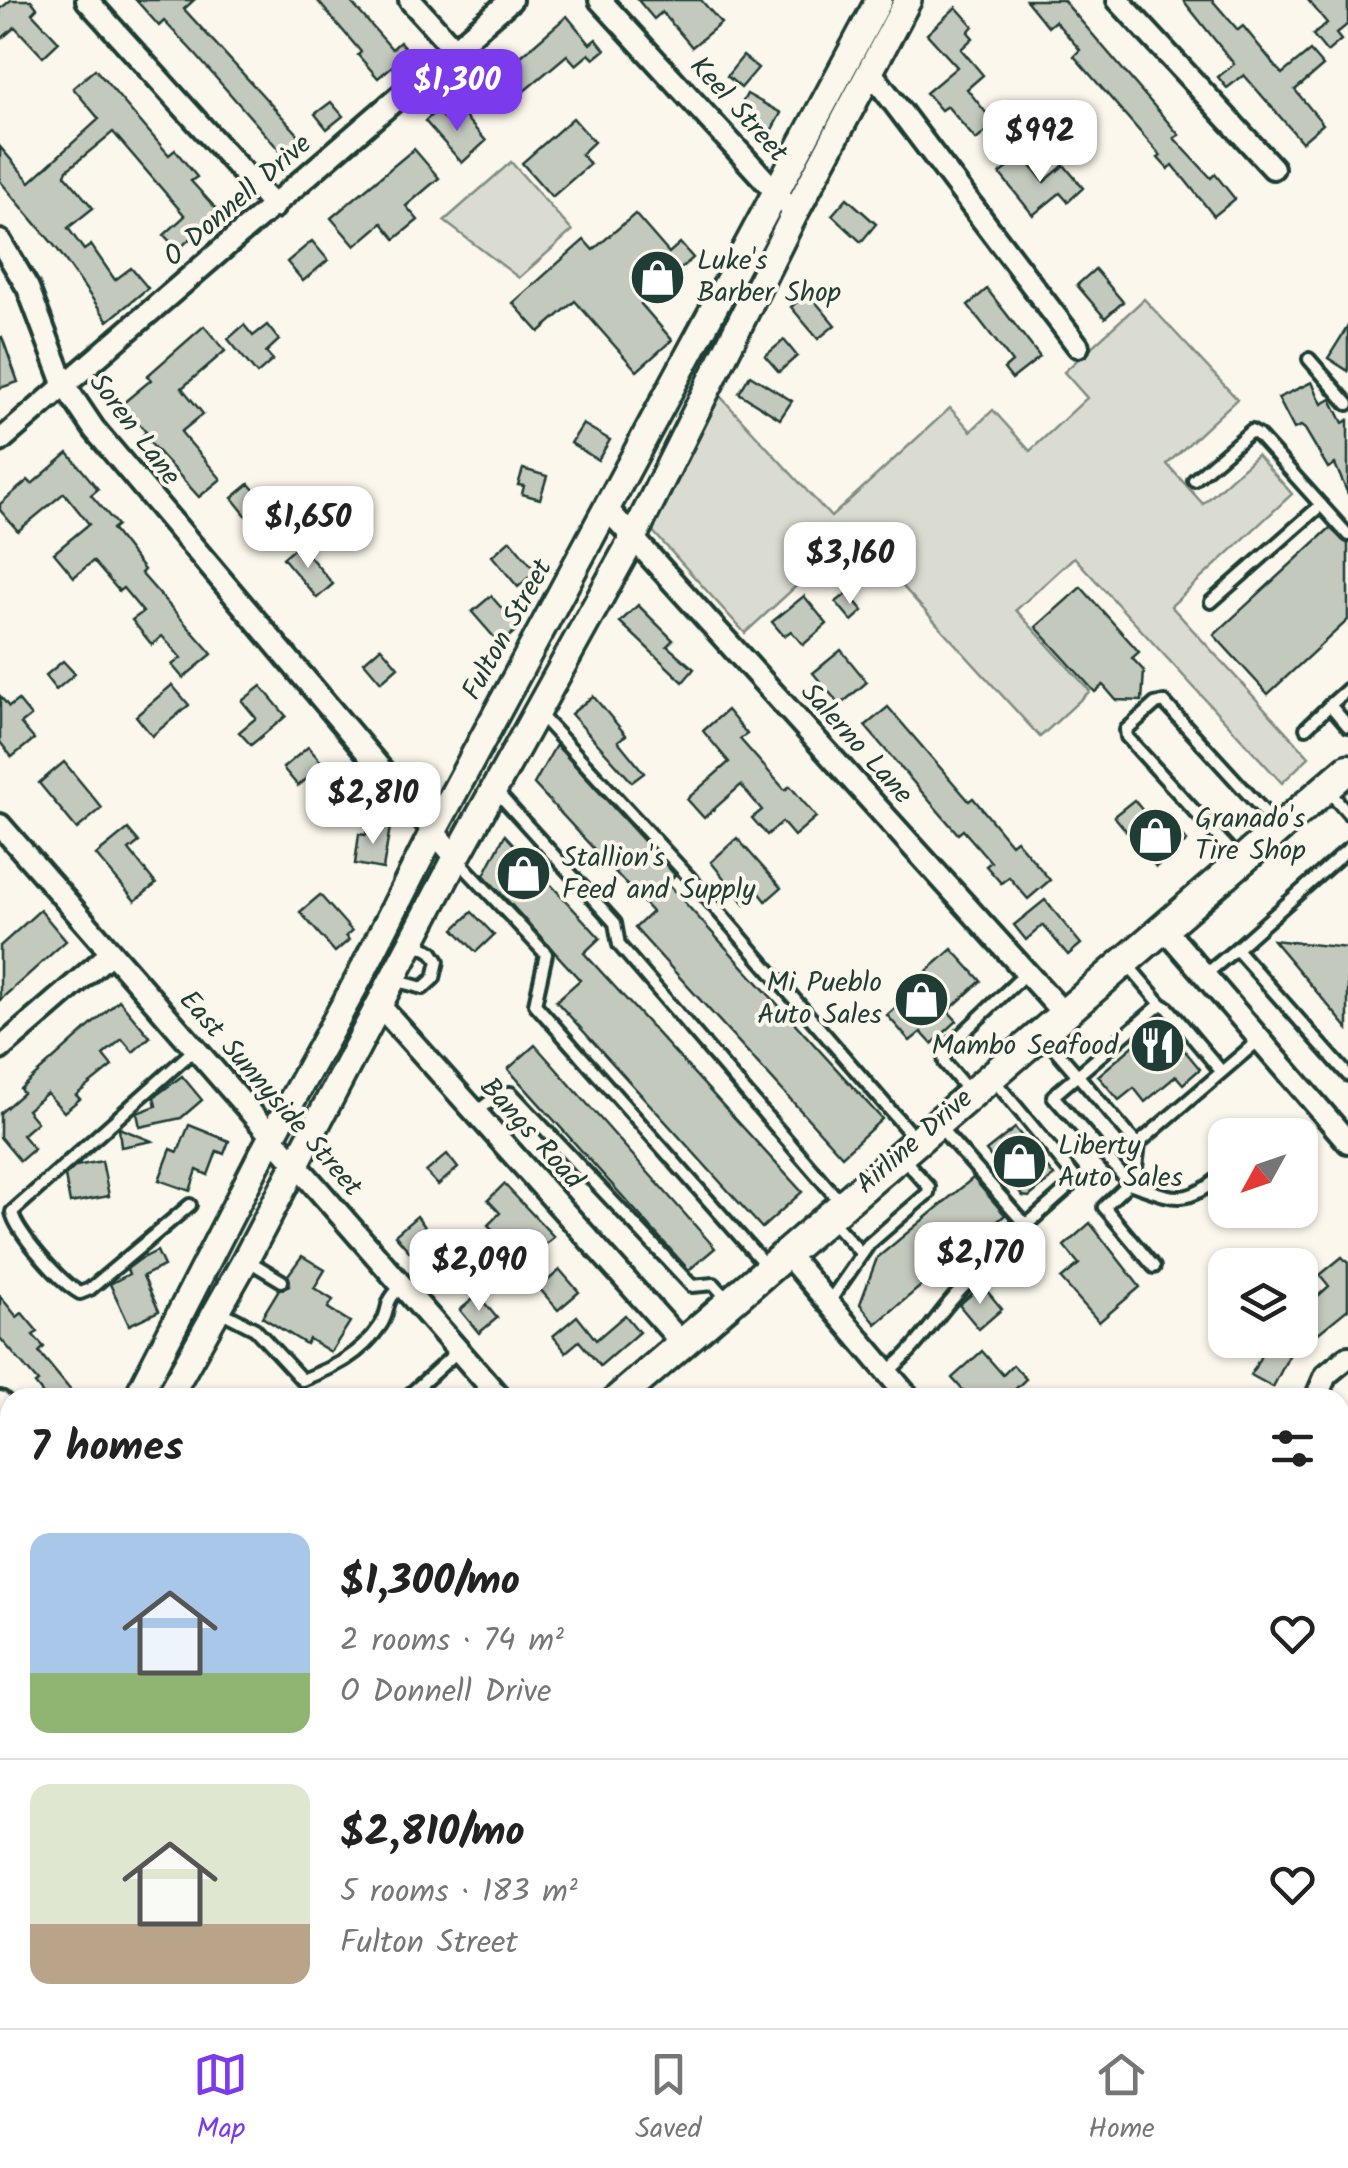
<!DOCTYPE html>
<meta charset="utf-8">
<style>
body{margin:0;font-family:Kalam,sans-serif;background:#f6f6f6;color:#222;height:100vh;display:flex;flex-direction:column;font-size:38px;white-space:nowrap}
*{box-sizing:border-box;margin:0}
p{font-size:32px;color:#767676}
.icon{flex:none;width:55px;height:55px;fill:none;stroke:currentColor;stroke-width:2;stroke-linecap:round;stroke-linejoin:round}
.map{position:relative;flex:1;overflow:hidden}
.sheet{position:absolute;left:0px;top:1388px;width:1350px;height:642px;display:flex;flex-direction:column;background:#fff;border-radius:30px 30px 0 0;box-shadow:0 2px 8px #0004}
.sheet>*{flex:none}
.needle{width:65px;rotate:230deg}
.controls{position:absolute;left:1208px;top:1118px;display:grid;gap:20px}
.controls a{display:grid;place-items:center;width:110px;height:110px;border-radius:20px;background:#fff;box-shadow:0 2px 8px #0004;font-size:50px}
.price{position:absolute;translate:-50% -85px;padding:0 22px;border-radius:20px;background:#fff;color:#222;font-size:32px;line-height:65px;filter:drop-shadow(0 2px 5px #0008)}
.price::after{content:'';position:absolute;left:50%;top:60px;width:30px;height:22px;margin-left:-15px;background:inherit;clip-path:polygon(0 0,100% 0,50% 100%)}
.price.on{background:#7c3aed;color:#fff}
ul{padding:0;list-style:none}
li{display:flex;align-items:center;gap:30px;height:250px;padding:0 30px}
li+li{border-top:2px solid #e0e0e0}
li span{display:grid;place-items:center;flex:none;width:280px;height:200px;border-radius:20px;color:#555}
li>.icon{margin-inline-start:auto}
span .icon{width:120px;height:120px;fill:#fffc;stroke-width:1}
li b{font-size:42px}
h2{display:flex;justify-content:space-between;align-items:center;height:120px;padding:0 30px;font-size:42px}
.dock{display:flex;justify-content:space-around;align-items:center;height:140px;border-top:2px solid #e0e0e0;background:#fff;font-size:28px;color:#767676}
.dock a{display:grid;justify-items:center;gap:5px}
.dock .on{color:#7c3aed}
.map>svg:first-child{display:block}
.green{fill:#dbdcd1;stroke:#7d8c82;stroke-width:2.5}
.building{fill:#c4c9be;stroke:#1f3d34;stroke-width:2.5}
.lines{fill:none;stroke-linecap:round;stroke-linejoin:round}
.service-casing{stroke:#1f3d34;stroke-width:18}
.minor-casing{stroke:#1f3d34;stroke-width:28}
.tertiary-casing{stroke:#1f3d34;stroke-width:32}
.secondary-casing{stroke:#1f3d34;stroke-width:35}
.service{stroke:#fbf7ec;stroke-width:10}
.minor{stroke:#fbf7ec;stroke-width:20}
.tertiary{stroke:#fbf7ec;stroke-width:25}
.secondary{stroke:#fbf7ec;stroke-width:28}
.labels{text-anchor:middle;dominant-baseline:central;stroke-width:8;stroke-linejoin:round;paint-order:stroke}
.street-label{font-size:28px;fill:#1f3d34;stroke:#fbf7ec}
.poi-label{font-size:28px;fill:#1f3d34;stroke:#fbf7ec;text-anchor:start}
</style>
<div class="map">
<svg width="1348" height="2028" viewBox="0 0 1348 2028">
<rect width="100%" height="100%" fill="#fbf7ec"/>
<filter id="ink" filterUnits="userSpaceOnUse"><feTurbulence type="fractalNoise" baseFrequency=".01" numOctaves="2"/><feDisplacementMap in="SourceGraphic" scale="20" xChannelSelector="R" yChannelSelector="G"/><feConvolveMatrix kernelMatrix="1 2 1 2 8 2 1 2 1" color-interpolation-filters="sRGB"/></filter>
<g filter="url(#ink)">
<g class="green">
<path d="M511,162L572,231L519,278L444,221Z"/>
<path d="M1144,299L1237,399L1167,464L1203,504L1257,455L1292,494L1171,606L1309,757L1282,783L1074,557L1016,610L1090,691L1040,737L854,533L745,633L649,527L719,395L831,517L950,408L971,431L993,410L1030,451L1087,398L1064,372Z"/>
</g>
<g class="building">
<path d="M11,0H31L37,8L32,13L59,42L43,57L15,27L0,40V9Z"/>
<path d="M136,0H194L184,9L307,144L288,160L196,55L164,21L159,26Z"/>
<path d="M317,0H349L392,49L400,42L409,52L378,78L358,55L361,52Z"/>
<path d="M638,0H701L721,23L692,47L662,12L654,19Z"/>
<path d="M1026,0H1063L1179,135L1174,138L1211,178L1215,174L1235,199L1214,216L1173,165L1168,169L1158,158L1161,156L1074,56L1080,50L1055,21L1048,27Z"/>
<path d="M1183,0H1212L1238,30L1243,26L1282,74L1310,51L1323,66L1295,90L1323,124L1302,142L1244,75L1227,88L1218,77L1234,64Z"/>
<path d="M1308,0H1348V24L1336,34L1341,40L1327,52L1313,35L1327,23Z"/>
<path d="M956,7L973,26L968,32L973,38L961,49L983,75L967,89L995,124L976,140L947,106L941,110L926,93L957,67L927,34Z"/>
<path d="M567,16L590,44L596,39L605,50L594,59L589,54L576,65L567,55L523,92L505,70Z"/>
<path d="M743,56L758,68L741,88L727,76Z"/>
<path d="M95,69L169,155L175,150L197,177L191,181L219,212L178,250L164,235L185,216L113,132L67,170L65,175L93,208L68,228L84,250L91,245L115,280L131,268L148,288L108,321L58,250L0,181V147L30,182L99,119L73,88Z"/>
<path d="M747,94L781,113L770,133L736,114Z"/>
<path d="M331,102L343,116L327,129L315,114Z"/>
<path d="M457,108L486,141L462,163L425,121L436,111L444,119Z"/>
<path d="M573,118L594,142L581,154L590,164L552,197L522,163Z"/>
<path d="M414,149L439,178L406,206L418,220L395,239L382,223L355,246L331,218Z"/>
<path d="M1023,156L1044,182L1064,165L1083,188L1068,202L1060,193L1033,215L1000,174Z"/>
<path d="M847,198L876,224L861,242L832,215Z"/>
<path d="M635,214L669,253L680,243L693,258L641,304L672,340L637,371L575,301L539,332L513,303L584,240L593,250Z"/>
<path d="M312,241L328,260L303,281L287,262Z"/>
<path d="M1095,269L1123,302L1105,318L1077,285Z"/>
<path d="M987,289L1040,357L1012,379L1004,369L1012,362L968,305Z"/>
<path d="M808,293L835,325L818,339L791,307Z"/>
<path d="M244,325L253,336L267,325L279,340L266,352L273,360L257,374L228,339Z"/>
<path d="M204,326L225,351L182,388L203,414L181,432L221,479L199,497L143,435L146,432L122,404L151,380L147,376Z"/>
<path d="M1348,326V371L1328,358Z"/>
<path d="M2,337L18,382L0,388V338Z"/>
<path d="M784,340L797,356L779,372L765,356Z"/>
<path d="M750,375L792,401L780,419L739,393Z"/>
<path d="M1312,382L1322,404L1331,399L1343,423L1348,420V494L1335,464L1328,468L1305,429L1301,426L1294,429L1278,398Z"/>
<path d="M583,424L610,440L598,460L571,443Z"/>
<path d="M68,453L98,489L91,495L117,525L112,529L144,570L141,573L212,654L183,678L172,665L181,658L162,636L152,645L132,620L143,612L123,588L119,591L93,561L74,577L54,553L89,524L64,493L18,531L0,510V504L28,480L32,484Z"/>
<path d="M523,469L547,476L540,499L522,494L524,486L518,485Z"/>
<path d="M249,484L264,502L278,490L288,503L257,529L232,498Z"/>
<path d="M1330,528L1348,544V620L1268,694L1214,635Z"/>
<path d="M510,540L536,571L518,587L492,556Z"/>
<path d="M299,544L333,584L317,598L283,558Z"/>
<path d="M1081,587L1139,652L1132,658L1144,671L1142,701L1116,700L1103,685L1095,692L1036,627Z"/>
<path d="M848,593L863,611L852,621L836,602Z"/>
<path d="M491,596L519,628L500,644L472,612Z"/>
<path d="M804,596L827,624L803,645L791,631L784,636L772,622Z"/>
<path d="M638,605L673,640L667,646L694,669L683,682L620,622Z"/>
<path d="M381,647L398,667L381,682L364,662Z"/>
<path d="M841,650L867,682L840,705L813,673Z"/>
<path d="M63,661L75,674L56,690L45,676Z"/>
<path d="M172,685L189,705L152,736L136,716Z"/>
<path d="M261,686L286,716L251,745L239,732L256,718L242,701Z"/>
<path d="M0,696L9,707L18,700L31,716L21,724L34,739L12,757L0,742Z"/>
<path d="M593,696L626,735L618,741L644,773L632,782L571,714Z"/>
<path d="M888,707L969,801L973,798L1011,844L1016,840L1050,880L1028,899L1009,877L1001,883L986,866L991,862L963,830L958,834L865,726Z"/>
<path d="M727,710L747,734L740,739L785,790L790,786L816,817L794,836L782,822L767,835L752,818L762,810L741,785L704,818L687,799L729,762L703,731Z"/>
<path d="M556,745L675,875L667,883L882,1119L842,1156L635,928L652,912L534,784Z"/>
<path d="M308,747L324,765L298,786L283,768Z"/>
<path d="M64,762L102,808L77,829L39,783Z"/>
<path d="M1134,800L1158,829L1169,820L1187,841L1156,867L1114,816Z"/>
<path d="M368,824L390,827L383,869L355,864L359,834L366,835Z"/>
<path d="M128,829L139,842L129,850L156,884L135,901L96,855Z"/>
<path d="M505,835L600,938L584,953L802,1192L762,1228L556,1001L580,980L484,875Z"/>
<path d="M737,838L781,888L766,901L759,892L745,905L711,862Z"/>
<path d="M320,895L352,931L346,936L349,940L335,952L300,912Z"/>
<path d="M1045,900L1081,944L1068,955L1043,925L1026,940L1014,925Z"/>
<path d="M40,910L66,941L0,1000V946Z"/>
<path d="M472,912L494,935L476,952L454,929Z"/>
<path d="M1273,940L1348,948V1029Z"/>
<path d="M952,949L981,981L948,1011L957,1021L932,1044L921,1032L910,1041L887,1015L931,976L927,971Z"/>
<path d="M119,1000L150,1037L133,1052L122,1039L103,1055L112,1066L76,1095L80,1099L64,1112L47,1093L27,1110L37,1122L22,1135L34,1149L20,1161L0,1137V1113L23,1093L20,1089Z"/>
<path d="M1161,1022L1200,1069L1183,1084L1176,1076L1145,1102L1134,1088L1119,1100L1098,1076Z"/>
<path d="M535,1045L715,1248L689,1270L508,1069Z"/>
<path d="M182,1076L202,1100L181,1118L140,1127L137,1113L156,1106L154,1097Z"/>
<path d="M189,1125L229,1141L224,1154L217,1151L208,1175L197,1170L190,1191L159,1180L171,1149L178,1152Z"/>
<path d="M119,1128L152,1141L121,1147Z"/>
<path d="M1015,1128L1054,1176L1029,1197L1023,1196L986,1151Z"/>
<path d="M447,1154L458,1168L438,1185L426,1172Z"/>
<path d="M102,1161L109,1196L70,1203L65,1176L76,1166Z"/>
<path d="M973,1178L1005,1215L876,1324L860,1304L877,1258Z"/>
<path d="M504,1184L554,1237L512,1272L499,1257L510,1247L488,1225L500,1213L488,1200Z"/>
<path d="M417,1216L449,1259L426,1278L412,1261L416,1259L395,1235Z"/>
<path d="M1090,1223L1140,1287L1099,1322L1061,1279L1079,1264L1064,1246Z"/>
<path d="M157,1251L164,1266L143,1276L159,1311L129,1325L110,1284L129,1274L127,1269L139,1260Z"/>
<path d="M302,1256L325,1270L314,1288L333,1300L328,1308L350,1322L331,1352L309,1339L306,1344L262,1317L279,1289L289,1286L288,1275Z"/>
<path d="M1342,1257L1348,1263V1309L1300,1348V1312L1329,1286L1320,1275Z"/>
<path d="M560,1270L579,1292L558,1310L539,1288Z"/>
<path d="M982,1285L1002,1309L979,1329L959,1305Z"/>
<path d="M478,1295L497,1318L479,1333L460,1310Z"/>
<path d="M0,1296L17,1317L22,1313L38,1332L33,1335L44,1347L39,1352L77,1398H46L35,1384L38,1382L0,1338Z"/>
<path d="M625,1315L639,1332L600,1366L579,1341L566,1352L553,1336L577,1316L596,1340Z"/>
<path d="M1269,1340H1297L1273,1387L1251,1375Z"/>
<path d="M982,1351L1003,1375L1013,1365L1026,1379L1006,1398H986L981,1392L970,1398L952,1378Z"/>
</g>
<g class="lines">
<defs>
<g id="service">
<path d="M1309,359L1348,404"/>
<path d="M1194,480L1251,431L1258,435L1348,535"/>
<path d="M1211,602L1321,505"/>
<path d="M1330,705L1348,689"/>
<path d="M540,715L688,876L916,1140"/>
<path d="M1306,728L1330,705L1348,726"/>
<path d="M495,790L615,923L619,945L842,1204"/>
<path d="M1329,791L1348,813"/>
<path d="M457,859L546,954L535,1004L768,1268"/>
<path d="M1240,861L1127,737L1126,730L1155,704L1164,702L1279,828"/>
<path d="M1236,949L1348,849"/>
<path d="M1126,963L1161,1004"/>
<path d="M1205,975L1236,949L1348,1075"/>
<path d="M394,980L423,988L434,978L438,961L432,952L413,941"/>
<path d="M1044,1036L1134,1141L1139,1143"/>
<path d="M970,1093L945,1063L943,1052L1026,973"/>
<path d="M475,1113L501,1093H511L692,1286L714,1284L729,1301"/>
<path d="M937,1124L1024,1223L1031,1221L1077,1180L993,1079"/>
<path d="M1222,1175C1184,1208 1173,1198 1129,1183L1135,1176L1139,1143L1259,1040"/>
<path d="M190,1205L90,1289L80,1293C61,1283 16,1232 12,1212L195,1049"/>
<path d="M831,1220L861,1253"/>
<path d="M249,1261L282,1281"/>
<path d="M1154,1267L1104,1207L1129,1183L1053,1096L1161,1004L1168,1008L1221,1071"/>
<path d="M829,1302L869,1244L928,1193L929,1187L903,1158"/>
<path d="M218,1310L255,1329L302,1380C334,1367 360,1356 380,1326C392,1309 381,1304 402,1286"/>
<path d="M887,1372C924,1344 941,1305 975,1276"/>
<path d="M406,1398L459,1350"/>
<path d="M0,1785L10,1770"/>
<path d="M0,1849L10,1864"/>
<path d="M100,2020V2028"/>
<path d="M296,2020L303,2028"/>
<path d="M948,2028L958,2020"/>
</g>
<g id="minor">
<path d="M87,0L274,207"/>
<path d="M410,0L454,49"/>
<path d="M600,0L795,213"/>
<path d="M1118,0L1273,168"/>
<path d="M870,71L1078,346"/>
<path d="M0,241L28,288L65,386L94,429L456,858"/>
<path d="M0,441L511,0"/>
<path d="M608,510L1064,1014"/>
<path d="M0,825L500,1398"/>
<path d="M1164,928L1348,1142"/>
<path d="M380,1006L682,1343"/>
<path d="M0,1049L111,953"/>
<path d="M786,1253L909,1398"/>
<path d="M1316,1398L1326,1375L1348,1357"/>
<path d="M0,1402L10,1413"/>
<path d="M1340,1469L1348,1478"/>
<path d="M1340,1868L1348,1861"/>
<path d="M1340,1904L1348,1913"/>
<path d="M339,2020L346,2028"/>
<path d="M661,2020L668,2028"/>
<path d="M1003,2020L1010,2028"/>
<path d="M1156,2028L1165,2020"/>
</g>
<g id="tertiary">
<path d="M137,1398L259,1160L358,980L434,830L879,0"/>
<path d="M168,1398L246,1259L456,858L632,540L795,213L908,0"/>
<path d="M0,1663L10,1641"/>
<path d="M0,1717L10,1699"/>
</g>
<g id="secondary">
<path d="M619,1398L1348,769"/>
<path d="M0,1936L10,1926"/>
<path d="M0,1975L10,1994"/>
<path d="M25,2020L29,2028"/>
</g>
</defs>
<use href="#service" class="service-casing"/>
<use href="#minor" class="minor-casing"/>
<use href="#tertiary" class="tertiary-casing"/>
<use href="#secondary" class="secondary-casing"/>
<use href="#service" class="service"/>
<use href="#minor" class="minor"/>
<use href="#tertiary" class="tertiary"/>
<use href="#secondary" class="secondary"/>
</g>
</g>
<defs>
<symbol id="shop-disc" viewBox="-11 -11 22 22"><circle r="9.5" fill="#1f3d34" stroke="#fbf7ec"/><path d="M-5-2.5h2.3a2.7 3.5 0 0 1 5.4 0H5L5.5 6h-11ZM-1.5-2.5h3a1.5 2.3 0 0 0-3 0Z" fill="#fff"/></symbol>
<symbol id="restaurant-disc" viewBox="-11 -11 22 22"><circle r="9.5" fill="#1f3d34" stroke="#fbf7ec"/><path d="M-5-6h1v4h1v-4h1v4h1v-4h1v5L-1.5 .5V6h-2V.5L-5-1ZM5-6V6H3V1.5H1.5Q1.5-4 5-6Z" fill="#fff"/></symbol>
</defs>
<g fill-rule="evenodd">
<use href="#shop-disc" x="626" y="246" width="63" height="63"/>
<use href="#shop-disc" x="1124" y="804" width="63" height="63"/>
<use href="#shop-disc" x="492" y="842" width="63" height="63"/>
<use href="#shop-disc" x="890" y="968" width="63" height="63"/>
<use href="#restaurant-disc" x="1126" y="1014" width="63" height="63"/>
<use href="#shop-disc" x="988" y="1130" width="63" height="63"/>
</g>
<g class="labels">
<g class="street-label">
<text transform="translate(738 110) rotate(48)">Keel Street</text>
<text transform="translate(238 201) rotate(-41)">O Donnell Drive</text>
<text transform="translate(134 430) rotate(53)">Soren Lane</text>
<text transform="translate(508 630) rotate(-61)">Fulton Street</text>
<text transform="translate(856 744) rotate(48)">Salerno Lane</text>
<text transform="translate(270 1094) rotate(49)">East Sunnyside Street</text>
<text transform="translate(531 1134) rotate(48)">Bangs Road</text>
<text transform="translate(915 1142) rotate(-41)">Airline Drive</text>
</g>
<g class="poi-label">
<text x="697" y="261">Luke's<tspan x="697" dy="32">Barber Shop</tspan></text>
<text x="1195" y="819">Granado's<tspan x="1195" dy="32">Tire Shop</tspan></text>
<text x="562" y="858">Stallion's<tspan x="562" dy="32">Feed and Supply</tspan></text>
<text x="882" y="983" text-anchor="end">Mi Pueblo<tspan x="882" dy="32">Auto Sales</tspan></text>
<text x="1118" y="1046" text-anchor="end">Mambo Seafood</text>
<text x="1058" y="1146">Liberty<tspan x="1058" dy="32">Auto Sales</tspan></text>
</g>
</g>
</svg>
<div class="controls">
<a><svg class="needle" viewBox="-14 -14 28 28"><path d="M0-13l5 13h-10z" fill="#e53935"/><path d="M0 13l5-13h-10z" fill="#767676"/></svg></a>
<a><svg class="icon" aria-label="layers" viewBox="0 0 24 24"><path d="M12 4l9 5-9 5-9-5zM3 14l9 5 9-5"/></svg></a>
</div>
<b class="price on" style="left:457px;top:134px">$1,300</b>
<b class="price" style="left:1040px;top:185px">$992</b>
<b class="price" style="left:308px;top:571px">$1,650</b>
<b class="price" style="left:850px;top:607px">$3,160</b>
<b class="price" style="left:373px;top:847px">$2,810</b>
<b class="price" style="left:980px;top:1307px">$2,170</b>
<b class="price" style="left:479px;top:1314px">$2,090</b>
<section class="sheet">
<h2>7 homes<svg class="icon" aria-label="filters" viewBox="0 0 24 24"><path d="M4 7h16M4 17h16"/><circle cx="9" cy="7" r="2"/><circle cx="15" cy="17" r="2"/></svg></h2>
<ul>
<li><span style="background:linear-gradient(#a9c7e8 70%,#8fb573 0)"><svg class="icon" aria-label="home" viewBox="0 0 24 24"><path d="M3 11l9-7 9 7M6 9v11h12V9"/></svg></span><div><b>$1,300/mo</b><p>2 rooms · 74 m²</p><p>O Donnell Drive</p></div><svg class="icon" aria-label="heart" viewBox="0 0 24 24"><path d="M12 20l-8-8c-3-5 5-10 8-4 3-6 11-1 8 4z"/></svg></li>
<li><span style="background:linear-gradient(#dfe7d0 70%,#b9a48a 0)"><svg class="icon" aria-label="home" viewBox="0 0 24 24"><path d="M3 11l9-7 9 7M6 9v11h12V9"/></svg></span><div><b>$2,810/mo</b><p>5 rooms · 183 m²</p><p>Fulton Street</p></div><svg class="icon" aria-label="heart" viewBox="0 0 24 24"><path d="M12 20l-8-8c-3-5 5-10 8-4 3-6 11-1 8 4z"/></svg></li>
</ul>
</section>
</div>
<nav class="dock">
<a class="on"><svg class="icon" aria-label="map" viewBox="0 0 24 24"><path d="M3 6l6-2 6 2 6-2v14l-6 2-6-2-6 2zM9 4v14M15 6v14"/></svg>Map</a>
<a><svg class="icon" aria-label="saved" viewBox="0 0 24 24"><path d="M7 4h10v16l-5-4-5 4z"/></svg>Saved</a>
<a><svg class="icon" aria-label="home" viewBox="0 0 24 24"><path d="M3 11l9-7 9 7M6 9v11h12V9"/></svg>Home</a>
</nav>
